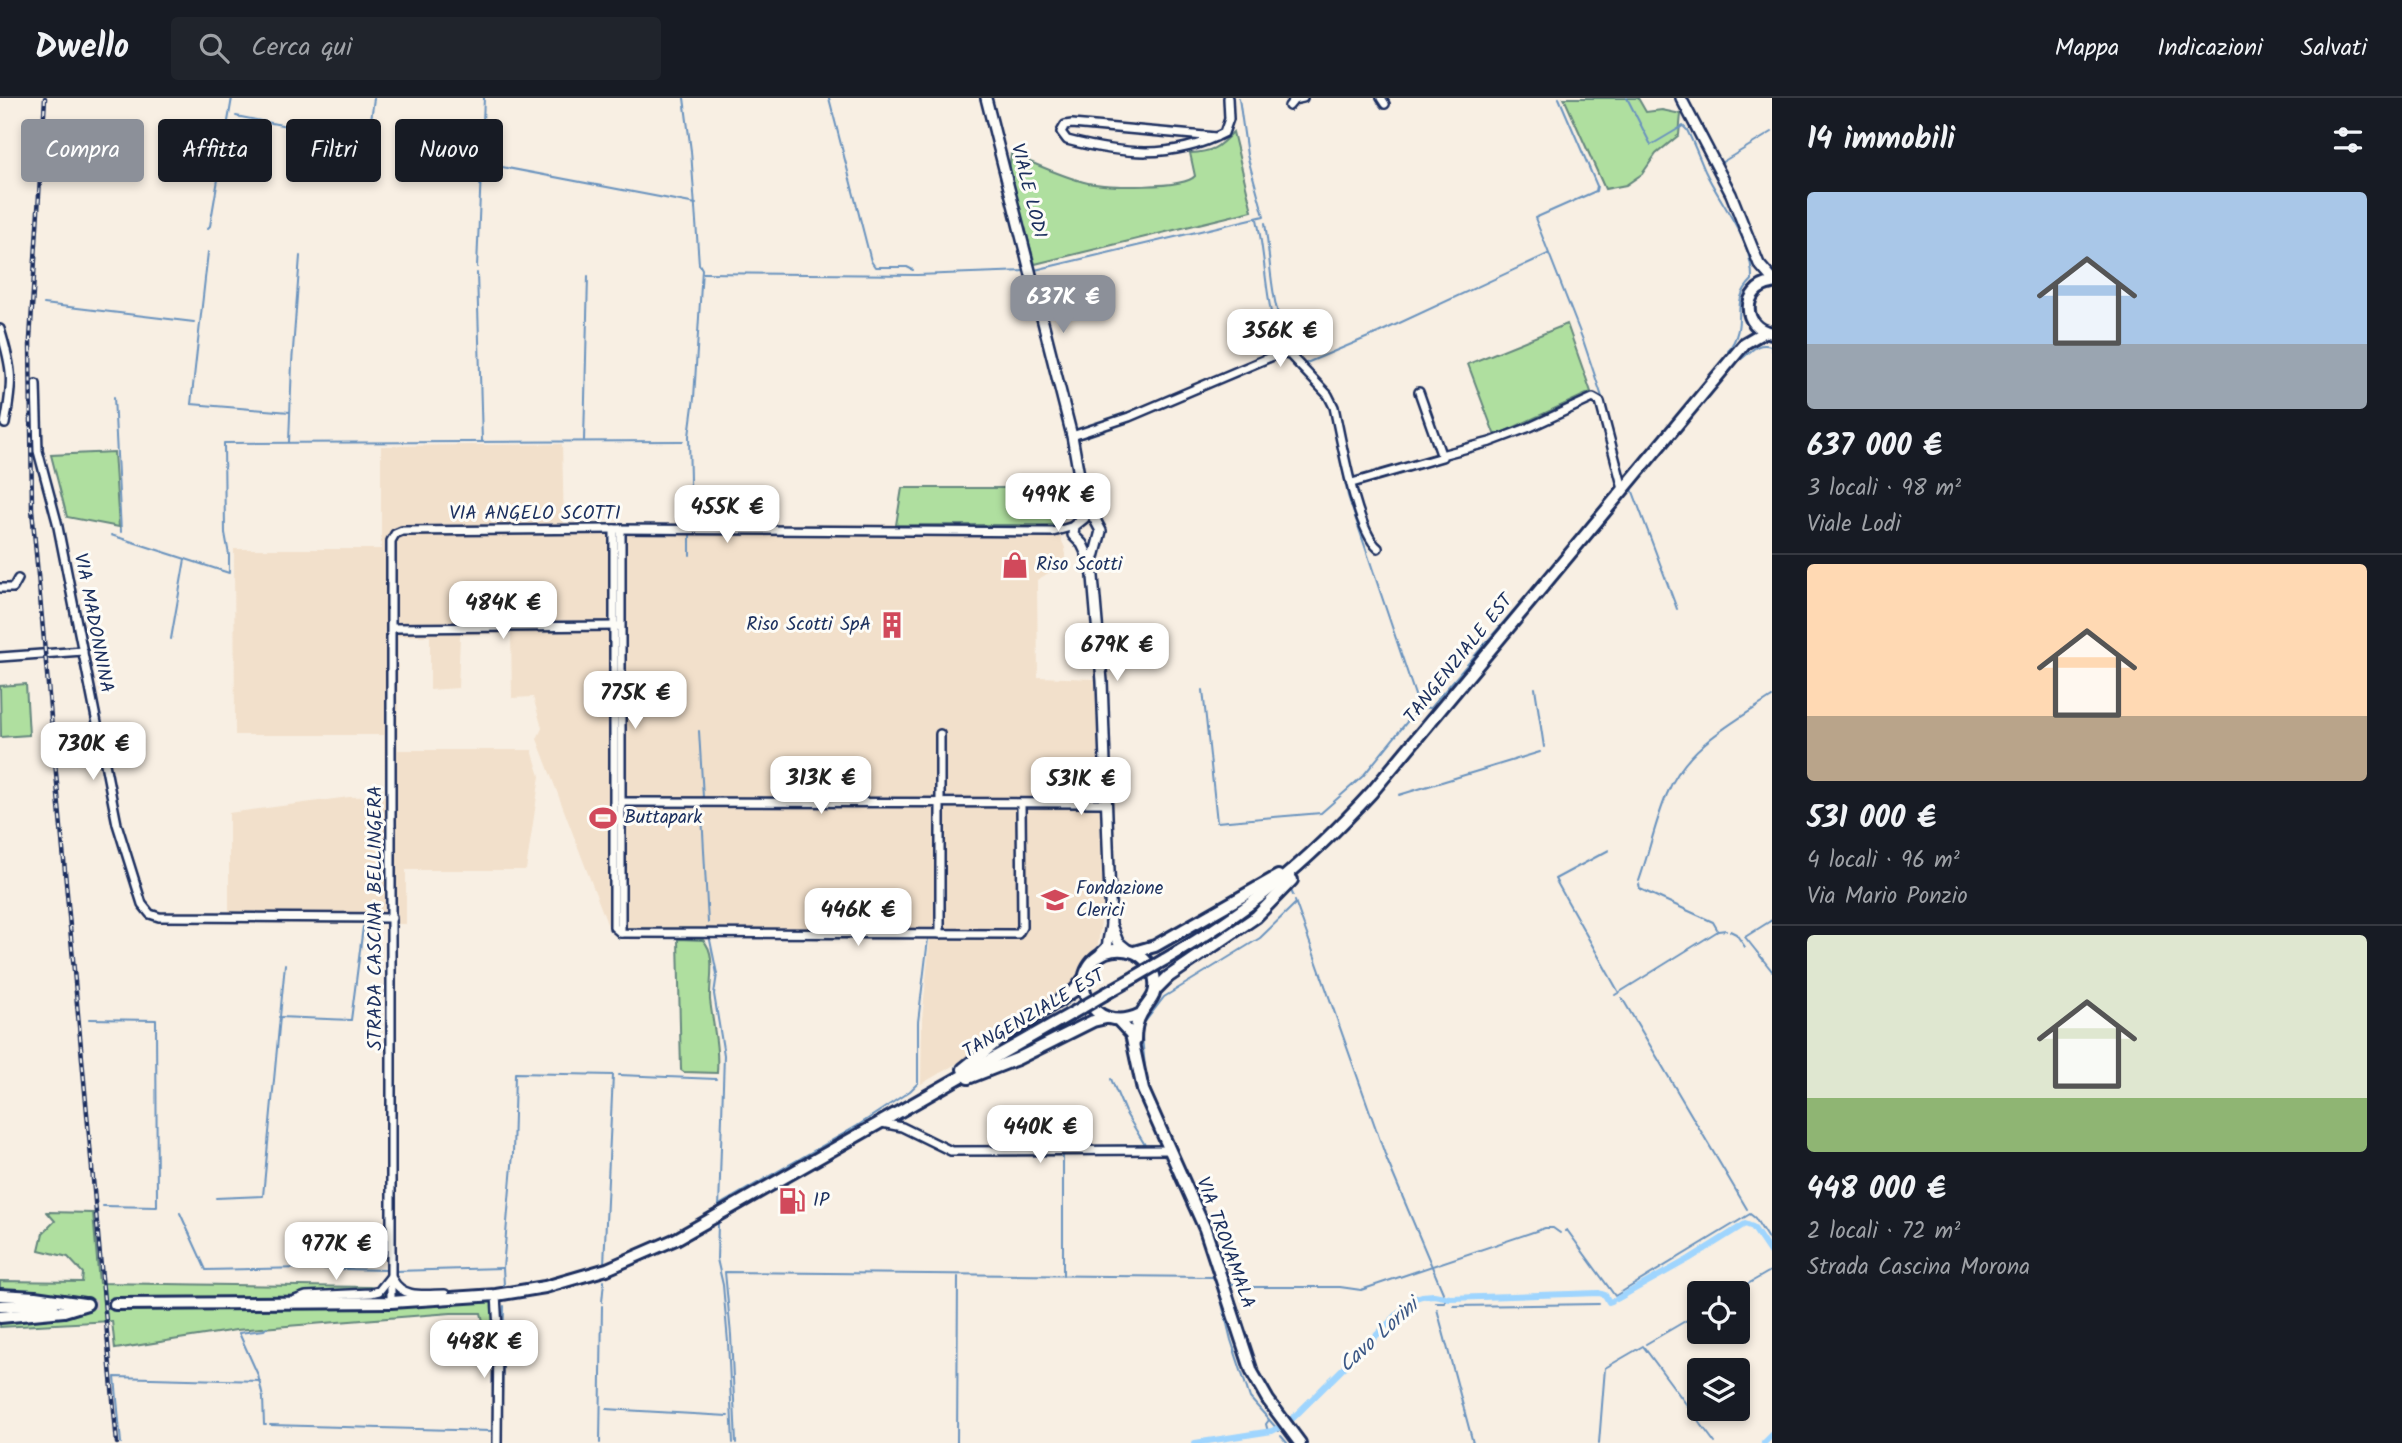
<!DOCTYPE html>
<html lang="it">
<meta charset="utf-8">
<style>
body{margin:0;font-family:Kalam,sans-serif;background:#20242c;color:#f1f3f6;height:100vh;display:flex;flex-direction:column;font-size:26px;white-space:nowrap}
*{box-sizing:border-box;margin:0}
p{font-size:23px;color:#9ea1a6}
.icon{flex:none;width:38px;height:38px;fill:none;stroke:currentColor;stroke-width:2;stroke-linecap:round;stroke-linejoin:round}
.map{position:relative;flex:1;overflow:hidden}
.panel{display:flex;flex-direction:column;background:#171b24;width:630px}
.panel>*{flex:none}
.hud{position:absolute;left:21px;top:21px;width:665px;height:63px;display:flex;gap:14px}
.controls{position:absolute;left:1687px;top:1183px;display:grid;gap:14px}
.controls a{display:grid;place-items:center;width:63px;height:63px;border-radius:7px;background:#171b24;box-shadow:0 4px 10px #0003;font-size:35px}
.price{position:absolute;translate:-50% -60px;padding:0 16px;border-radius:14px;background:#fff;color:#222;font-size:23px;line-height:46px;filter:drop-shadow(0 2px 4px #0008)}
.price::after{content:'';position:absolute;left:50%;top:42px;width:21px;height:16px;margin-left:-10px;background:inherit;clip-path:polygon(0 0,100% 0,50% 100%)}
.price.current{background:#8c9099;color:#fff}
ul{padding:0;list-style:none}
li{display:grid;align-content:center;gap:14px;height:371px;padding:0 35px}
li+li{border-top:2px solid #363941}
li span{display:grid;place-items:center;height:217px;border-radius:7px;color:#555}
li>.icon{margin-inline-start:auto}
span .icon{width:126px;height:126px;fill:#fffc;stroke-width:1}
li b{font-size:30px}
h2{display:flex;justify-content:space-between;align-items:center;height:84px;padding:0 35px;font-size:30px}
.tag{padding:0 24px;border-radius:7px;background:#171b24;box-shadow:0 4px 10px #0003;font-size:24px;line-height:63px}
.tag.current{background:#8c9099;color:#fff}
header{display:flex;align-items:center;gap:42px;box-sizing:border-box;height:98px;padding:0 35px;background:#171b24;border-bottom:2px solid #363941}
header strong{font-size:33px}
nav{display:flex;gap:38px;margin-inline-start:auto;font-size:24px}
.search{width:490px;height:63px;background:#20242c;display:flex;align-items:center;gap:18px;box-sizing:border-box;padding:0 24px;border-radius:7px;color:#9ea1a6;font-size:26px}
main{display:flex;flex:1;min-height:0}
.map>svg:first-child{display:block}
.built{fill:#f2e0cb}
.green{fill:#afdf9f;stroke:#65877e;stroke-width:2}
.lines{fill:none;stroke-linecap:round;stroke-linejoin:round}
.stream{stroke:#6a93be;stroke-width:2}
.canal{stroke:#9fd5fe;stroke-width:6}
.primary-tunnel{stroke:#ccc9c8;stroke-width:10;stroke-dasharray:10 5;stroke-linecap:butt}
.minor-casing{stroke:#1b2f5e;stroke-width:12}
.tertiary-casing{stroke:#1b2f5e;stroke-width:14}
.primary-casing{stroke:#1b2f5e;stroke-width:16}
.minor{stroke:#fdfcf7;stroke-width:7}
.tertiary{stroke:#fdfcf7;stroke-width:9}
.primary{stroke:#fdfcf7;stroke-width:10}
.rail-casing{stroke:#1b2f5e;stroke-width:4.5}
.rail{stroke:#fdfcf7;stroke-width:2;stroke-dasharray:5;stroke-linecap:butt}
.primary-bridge-casing{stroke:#1b2f5e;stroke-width:16;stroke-linecap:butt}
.primary-bridge{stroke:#fdfcf7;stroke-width:10}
.labels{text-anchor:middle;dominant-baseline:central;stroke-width:6;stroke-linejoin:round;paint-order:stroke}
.street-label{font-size:19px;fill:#1b2f5e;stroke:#fdfcf7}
.poi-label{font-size:19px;fill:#1b2f5e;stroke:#fdfcf7;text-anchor:start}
.water-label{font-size:21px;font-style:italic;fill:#3c5886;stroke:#fdfcf7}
</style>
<header>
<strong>Dwello</strong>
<div class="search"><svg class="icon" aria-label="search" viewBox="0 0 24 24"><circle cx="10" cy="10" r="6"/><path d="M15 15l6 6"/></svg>Cerca qui</div>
<nav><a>Mappa</a><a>Indicazioni</a><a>Salvati</a></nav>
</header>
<main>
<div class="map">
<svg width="1772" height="1345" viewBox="0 0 1772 1345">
<rect width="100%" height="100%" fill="#f8efe3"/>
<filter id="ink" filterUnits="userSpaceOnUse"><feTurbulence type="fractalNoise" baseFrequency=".0143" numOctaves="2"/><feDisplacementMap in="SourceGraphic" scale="14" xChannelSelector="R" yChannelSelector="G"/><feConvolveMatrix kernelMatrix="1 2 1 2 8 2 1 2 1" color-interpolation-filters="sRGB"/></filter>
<g filter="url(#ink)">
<path class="built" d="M562,346L564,425L1055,427L1065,450L1066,460L1060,468L1037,482L1038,579L1095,581L1103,808L1098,847L1085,861L1073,889L997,936L956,966L921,986L922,921L930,840L621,839L609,831L537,641L542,630L533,599L512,600L511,535L460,537L458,590L430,592V538H398V652H532L540,678L526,772H406V826L229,825V715L349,699L385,698L384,637H235L234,451H381V348Z"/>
<g class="green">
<path d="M1564,0H1638L1646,14L1662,12L1681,16L1679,37L1656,56L1642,76L1626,87L1605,91Z"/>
<path d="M1233,34L1252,113L1035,166L1009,73L1011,56C1036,66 1062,79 1088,85C1106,89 1184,91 1195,78L1190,55C1212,54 1218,50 1233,34Z"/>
<path d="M1567,226L1591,294L1495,338L1468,266Z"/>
<path d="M114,354L119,429L67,419L51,357Z"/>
<path d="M902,390H1072C1074,407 1070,418 1055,427H896Z"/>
<path d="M26,586L29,637L1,639L0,588Z"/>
<path d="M678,841L703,842C717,856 709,883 710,902C713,927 719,950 717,975L684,974L681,972Z"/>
<path d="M47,1114L93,1115L99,1185L370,1189L393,1195L498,1193L500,1232L486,1235L481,1215H451L236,1232L115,1251L112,1223L0,1229V1183L82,1184L83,1175L68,1159L39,1152L43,1135L55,1123Z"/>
</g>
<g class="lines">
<g class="stream">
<path d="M684,0L691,53L699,166L702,171L694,300L689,338L691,427"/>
<path d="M829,0L871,163L875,169H907L913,172"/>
<path d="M1559,0L1597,88L1596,93L1535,120L1583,242L1603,302"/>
<path d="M1627,0L1651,47L1683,28L1687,32C1694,46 1699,59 1705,73C1721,107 1753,142 1752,182C1728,205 1750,224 1728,253L1729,256"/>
<path d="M236,18L368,44L374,0"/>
<path d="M481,65L696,106"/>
<path d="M1719,66L1772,34"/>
<path d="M1257,121C1265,157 1265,193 1274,228"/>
<path d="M1265,125C1273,177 1268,222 1304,266L1378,235L1548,156"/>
<path d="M207,131L210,128L232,0"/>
<path d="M208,154L191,306L290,314"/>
<path d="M477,169L484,0"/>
<path d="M1035,172L1264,118L1247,57L1239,0"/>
<path d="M477,175L482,343"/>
<path d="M703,175L917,177L1026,173"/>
<path d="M44,206L194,224"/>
<path d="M1740,262C1752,254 1755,244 1771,248L1772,252"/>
<path d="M1297,270L1312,285"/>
<path d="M114,299L121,434"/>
<path d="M1608,321L1625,380"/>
<path d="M584,342L588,178"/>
<path d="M289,344L292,265L300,158"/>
<path d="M1632,391L1677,511"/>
<path d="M111,437L229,475V457L225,435L224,345L683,343"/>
<path d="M690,457V437"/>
<path d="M171,541L185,461"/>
<path d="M1535,590L1544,649"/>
<path d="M1203,592L1217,724L1321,715L1363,678L1419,609L1348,398L1330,308L1320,294"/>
<path d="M1419,609L1430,610L1520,505"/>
<path d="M699,633L703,699"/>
<path d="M1399,697L1540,654"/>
<path d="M702,716L708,825"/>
<path d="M1609,752L1555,781L1618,893"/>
<path d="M1639,783C1649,755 1655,724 1667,696C1686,649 1732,625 1772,599"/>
<path d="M1639,786L1640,791L1713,824L1717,831"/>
<path d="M1290,790L1293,797"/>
<path d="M1295,803L1387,1062L1444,1197"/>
<path d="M1772,822L1745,839L1772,873"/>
<path d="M1730,833L1736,836L1745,849"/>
<path d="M710,842L717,876L714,896L724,957L719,1111"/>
<path d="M1615,897L1718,833L1726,832"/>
<path d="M1622,900L1747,1111"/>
<path d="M279,919L351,922L363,829"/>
<path d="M89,921L156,922L157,1109L103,1108"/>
<path d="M1145,969L1141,929L1164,899L1260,840L1295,806"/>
<path d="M619,977L716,981"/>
<path d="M1063,1049L1145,1047L1125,1014L1111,981"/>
<path d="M1063,1057V1178"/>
<path d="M216,1100L263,1098L285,866"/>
<path d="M719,1107L857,1028L910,993L918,985V924L928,841"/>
<path d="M180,1115L206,1172L304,1170L386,1172"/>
<path d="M718,1126L717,1161L723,1187L728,1244L733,1345"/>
<path d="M1565,1133L1567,1132L1615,1198L1750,1116L1755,1120L1772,1147"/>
<path d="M395,1173L502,1170"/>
<path d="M1228,1185L1251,1189H1340L1361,1192L1545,1130H1553L1560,1135"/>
<path d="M504,1187L503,1170L513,1056L515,975L613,977L604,1166"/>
<path d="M1218,1189L1231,1242L1250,1300L1279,1333"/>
<path d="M1732,1195L1772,1172"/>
<path d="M602,1204L604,1183"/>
<path d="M1435,1204H1445V1201"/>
<path d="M1453,1208L1599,1206"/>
<path d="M1437,1211L1473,1345"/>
<path d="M1646,1246L1699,1215"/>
<path d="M606,1311L728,1318"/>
<path d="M266,1327H264L263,1300L258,1277L239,1235L264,1232L267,1229"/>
<path d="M270,1327L491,1333"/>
<path d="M1268,1334L1266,1326L1269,1322"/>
<path d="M1281,1338L1287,1345"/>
<path d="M121,1345L115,1279L260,1283"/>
<path d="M501,1345L504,1208"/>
<path d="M600,1345L602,1208"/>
<path d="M736,1345L731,1237L725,1174L1212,1179L1217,1182"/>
<path d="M957,1345L958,1179"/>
<path d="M1599,1345L1605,1270L1643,1248L1715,1345"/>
</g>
<g class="canal">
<path d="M1617,1201L1689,1161L1745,1126L1753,1129L1772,1157"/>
<path d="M1289,1324L1413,1201L1422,1198L1434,1197L1450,1200L1599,1195L1605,1197L1609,1204L1612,1203"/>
<path d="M1195,1345L1272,1333L1282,1328"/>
<path d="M1764,1345L1772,1337"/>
</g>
<path class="primary-tunnel" d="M87,1206H115"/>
<defs>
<g id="minor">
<path d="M1381,0L1385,6"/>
<path d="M1289,8L1294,2L1303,0"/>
<path d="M1216,39L1072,26L1065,27L1061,34L1067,42C1121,56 1172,62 1224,35L1229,21L1228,0"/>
<path d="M0,231C13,273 13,283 5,326"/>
<path d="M36,286L38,353L57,424L117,726L142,806L150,816L159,819L392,820"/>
<path d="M1072,338L1129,319L1280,255L1290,257L1328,297L1334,309C1341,340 1356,432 1378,450"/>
<path d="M1441,357L1490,344L1530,329L1593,300L1600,304L1623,391"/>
<path d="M1352,385L1442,359L1419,294"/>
<path d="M614,431V829L621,835L1018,836L1022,829L1021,706"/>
<path d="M0,490H13L18,481"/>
<path d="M392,530L619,528"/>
<path d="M0,559L83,553"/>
<path d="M621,704L1107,705"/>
<path d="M621,835V431"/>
<path d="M940,836V636"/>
<path d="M882,1025L902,1029L951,1053L1170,1052"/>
<path d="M393,1182C403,1201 426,1196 445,1196"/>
<path d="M496,1197L498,1231L497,1345"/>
<path d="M295,1202L306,1198L371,1195L379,1193L391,1178"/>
<path d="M391,1204V443L395,436L402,433L614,431L1053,434L1074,428"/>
</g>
<g id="tertiary">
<path d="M986,0L1072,338L1083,399L1080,421"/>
<path d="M1681,0L1731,96L1759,166L1772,181"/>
<path d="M1083,399L1101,433L1092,467L1102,583L1111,827L1107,849L1101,855"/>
<path d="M1084,420L1074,428L1073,437L1082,446L1092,467"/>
<path d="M1111,827L1118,844L1129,853"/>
</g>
<g id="primary">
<path d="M1772,185C1741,190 1741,230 1772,235"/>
<path d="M1134,854L1155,848L1278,778"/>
<path d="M1164,862C1249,813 1306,766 1372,694L1745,245L1764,234"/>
<path d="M1155,892L1168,879L1256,819L1292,782"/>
<path d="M1105,896L1135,879"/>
<path d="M1119,923L1131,936L1143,992L1205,1131L1252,1274L1268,1302L1300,1345"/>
<path d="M1135,943C1135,934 1136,924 1141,916C1148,904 1157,899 1155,883C1154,870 1145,859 1133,854C1124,851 1114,851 1106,854C1061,874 1090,941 1141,916"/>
<path d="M963,971L1000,941L1075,892L1084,880"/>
<path d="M968,980L1017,961L1093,923L1106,920"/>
<path d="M0,1197L35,1199L84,1206"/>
<path d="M115,1206L391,1204L496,1197L545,1189L607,1171L676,1141L1083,909"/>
<path d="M0,1208L53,1207"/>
<path d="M0,1219L64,1213L87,1206"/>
</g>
</defs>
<use href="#minor" class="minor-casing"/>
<use href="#tertiary" class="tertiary-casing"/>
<use href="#primary" class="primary-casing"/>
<use href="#minor" class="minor"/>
<use href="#tertiary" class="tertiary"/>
<use href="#primary" class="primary"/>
<defs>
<path id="rail" d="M45,0L30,242L32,411L117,1345"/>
</defs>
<use href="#rail" class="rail-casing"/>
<use href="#rail" class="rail"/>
<defs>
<g id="primary-bridge">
<path d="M1135,879L1164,862"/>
<path d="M1083,909L1105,896"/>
</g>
</defs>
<use href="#primary-bridge" class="primary-bridge-casing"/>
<use href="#primary-bridge" class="primary-bridge"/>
</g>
</g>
<defs>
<symbol id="shop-bare" viewBox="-9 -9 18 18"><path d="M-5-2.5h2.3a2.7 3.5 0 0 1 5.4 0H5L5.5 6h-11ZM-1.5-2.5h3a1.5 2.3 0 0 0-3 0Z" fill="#d1495b" stroke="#fdfcf7" stroke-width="2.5" paint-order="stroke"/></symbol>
<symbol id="building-bare" viewBox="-9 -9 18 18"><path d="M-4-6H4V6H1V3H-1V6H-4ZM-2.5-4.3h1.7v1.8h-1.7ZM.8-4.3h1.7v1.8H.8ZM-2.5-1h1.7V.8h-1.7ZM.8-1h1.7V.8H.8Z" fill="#d1495b" stroke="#fdfcf7" stroke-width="2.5" paint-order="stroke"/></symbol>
<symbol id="stadium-bare" viewBox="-9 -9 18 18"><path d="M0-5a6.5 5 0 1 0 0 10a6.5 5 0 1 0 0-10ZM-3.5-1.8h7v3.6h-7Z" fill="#d1495b" stroke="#fdfcf7" stroke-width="2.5" paint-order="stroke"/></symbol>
<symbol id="school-bare" viewBox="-9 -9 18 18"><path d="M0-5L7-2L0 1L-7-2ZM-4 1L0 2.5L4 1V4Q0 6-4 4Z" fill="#d1495b" stroke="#fdfcf7" stroke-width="2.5" paint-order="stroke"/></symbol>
<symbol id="fuel-bare" viewBox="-9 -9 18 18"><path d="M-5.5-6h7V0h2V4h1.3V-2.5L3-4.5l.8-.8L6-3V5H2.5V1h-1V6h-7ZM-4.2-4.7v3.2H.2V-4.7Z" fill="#d1495b" stroke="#fdfcf7" stroke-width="2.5" paint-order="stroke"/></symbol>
</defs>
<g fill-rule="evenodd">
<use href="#shop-bare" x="996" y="448" width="38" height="38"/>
<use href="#building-bare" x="873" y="508" width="38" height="38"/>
<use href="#stadium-bare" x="584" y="701" width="38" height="38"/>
<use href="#school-bare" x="1036" y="783" width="38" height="38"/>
<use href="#fuel-bare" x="773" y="1084" width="38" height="38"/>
</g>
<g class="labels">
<g class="street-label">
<text transform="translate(1028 93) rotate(76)">VIALE LODI</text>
<text x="535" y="416">VIA ANGELO SCOTTI</text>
<text transform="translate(93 525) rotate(79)">VIA MADONNINA</text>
<text transform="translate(1459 561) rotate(-51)">TANGENZIALE EST</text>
<text transform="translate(376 820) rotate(-90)">STRADA CASCINA BELLINGERA</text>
<text transform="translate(1034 916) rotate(-30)">TANGENZIALE EST</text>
<text transform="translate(1225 1145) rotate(70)">VIA TROVAMALA</text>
</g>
<g class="poi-label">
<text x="1036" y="467">Riso Scotti</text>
<text x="871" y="527" text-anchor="end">Riso Scotti SpA</text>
<text x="624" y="720">Buttapark</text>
<text x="1076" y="791">Fondazione<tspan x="1076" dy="22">Clerici</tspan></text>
<text x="813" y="1103">IP</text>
</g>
<g class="water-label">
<text transform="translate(1379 1238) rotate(-42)">Cavo Lorini</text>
</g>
</g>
</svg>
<div class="controls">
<a><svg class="icon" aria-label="locate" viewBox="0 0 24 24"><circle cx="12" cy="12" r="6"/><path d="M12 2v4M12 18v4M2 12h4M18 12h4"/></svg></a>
<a><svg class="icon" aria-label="layers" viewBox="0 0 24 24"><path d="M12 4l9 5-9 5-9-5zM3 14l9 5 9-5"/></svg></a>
</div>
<b class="price current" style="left:1063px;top:237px">637K €</b>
<b class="price" style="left:1280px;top:271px">356K €</b>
<b class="price" style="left:1058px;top:435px">499K €</b>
<b class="price" style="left:727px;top:447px">455K €</b>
<b class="price" style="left:503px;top:543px">484K €</b>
<b class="price" style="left:1117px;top:585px">679K €</b>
<b class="price" style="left:635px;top:633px">775K €</b>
<b class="price" style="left:93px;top:684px">730K €</b>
<b class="price" style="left:821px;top:718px">313K €</b>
<b class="price" style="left:1081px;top:719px">531K €</b>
<b class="price" style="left:858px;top:850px">446K €</b>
<b class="price" style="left:1040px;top:1067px">440K €</b>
<b class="price" style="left:336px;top:1184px">977K €</b>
<b class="price" style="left:484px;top:1282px">448K €</b>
<div class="hud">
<a class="tag current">Compra</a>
<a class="tag">Affitta</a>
<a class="tag">Filtri</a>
<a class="tag">Nuovo</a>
</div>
</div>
<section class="panel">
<h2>14 immobili<svg class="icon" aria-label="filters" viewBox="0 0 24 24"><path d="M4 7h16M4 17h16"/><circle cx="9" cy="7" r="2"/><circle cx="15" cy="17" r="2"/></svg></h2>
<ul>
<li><span style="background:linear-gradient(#a9c7e8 70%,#9aa5b1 0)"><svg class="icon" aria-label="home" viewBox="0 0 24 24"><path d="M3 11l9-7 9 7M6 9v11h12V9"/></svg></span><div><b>637 000 €</b><p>3 locali · 98 m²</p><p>Viale Lodi</p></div></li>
<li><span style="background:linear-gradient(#ffd9b3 70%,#b9a48a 0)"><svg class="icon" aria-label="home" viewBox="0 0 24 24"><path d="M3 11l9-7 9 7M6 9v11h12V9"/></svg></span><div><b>531 000 €</b><p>4 locali · 96 m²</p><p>Via Mario Ponzio</p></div></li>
<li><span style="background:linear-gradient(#dfe7d0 75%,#8fb573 0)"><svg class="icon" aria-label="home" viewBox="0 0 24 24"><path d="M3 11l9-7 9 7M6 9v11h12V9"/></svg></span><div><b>448 000 €</b><p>2 locali · 72 m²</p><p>Strada Cascina Morona</p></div></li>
</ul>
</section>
</main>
